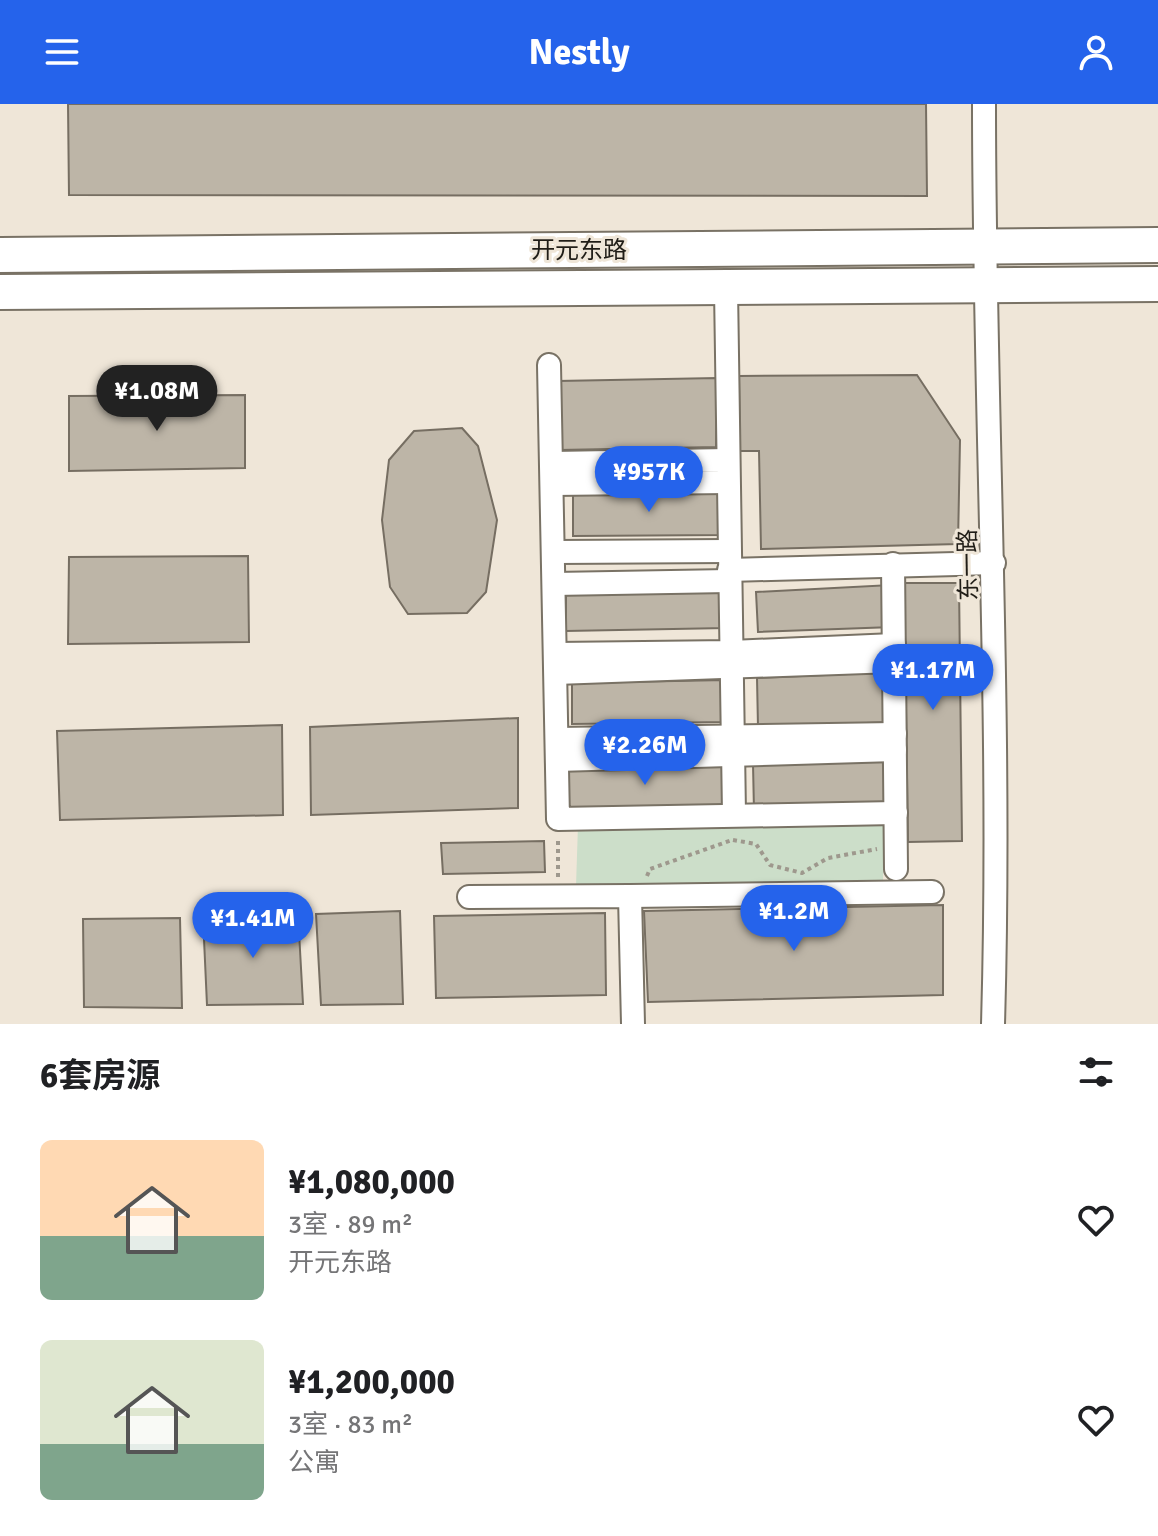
<!DOCTYPE html>
<html lang="zh">
<meta charset="utf-8">
<style>
body{margin:0;font-family:Signika,"Noto Sans SC",sans-serif;background:#f2f2f2;color:#202124;height:100vh;display:flex;flex-direction:column;font-size:30px;white-space:nowrap}
*{box-sizing:border-box;margin:0}
p{font-size:26px;color:#757577}
.icon{flex:none;width:44px;height:44px;fill:none;stroke:currentColor;stroke-width:2;stroke-linecap:round;stroke-linejoin:round}
.map{position:relative;height:920px;overflow:hidden}
.panel{display:flex;flex-direction:column;background:#fff;flex:1}
.panel>*{flex:none}
.price{position:absolute;translate:-50% -68px;padding:0 18px;border-radius:28px;background:#2563eb;color:#fff;font-size:26px;line-height:52px;filter:drop-shadow(0 2px 4px #0008)}
.price::after{content:'';position:absolute;left:50%;top:48px;width:24px;height:18px;margin-left:-12px;background:inherit;clip-path:polygon(0 0,100% 0,50% 100%)}
.price.current{background:#222;color:#fff}
ul{padding:0;list-style:none}
li{display:flex;align-items:center;gap:24px;height:200px;padding:0 40px}
li span{display:grid;place-items:center;flex:none;width:224px;height:160px;border-radius:12px;color:#555}
li>.icon{margin-inline-start:auto}
span .icon{width:96px;height:96px;fill:#fffc;stroke-width:1}
li b{font-size:34px}
h2{display:flex;justify-content:space-between;align-items:center;height:96px;padding:0 40px;font-size:34px}
header{display:flex;justify-content:space-between;align-items:center;height:104px;padding:0 40px;background:#2563eb;color:#fff;font-size:36px;font-weight:700}
.map>svg:first-child{display:block}
.green{fill:#ccdec9}
.building{fill:#bdb5a7;stroke:#766e62;stroke-width:2}
.lines{fill:none;stroke-linecap:round;stroke-linejoin:round}
.minor-casing{stroke:#797265;stroke-width:26}
.primary-casing{stroke:#797265;stroke-width:38}
.path{stroke:#9e988d;stroke-width:4;stroke-dasharray:4 4;stroke-linecap:butt}
.minor{stroke:#fff;stroke-width:22}
.primary{stroke:#fff;stroke-width:34}
.labels{text-anchor:middle;dominant-baseline:central;stroke-width:6;stroke-linejoin:round;paint-order:stroke}
.street-label{font-size:24px;fill:#201d17;stroke:#efe6d8}
</style>
<header><svg class="icon" aria-label="menu" viewBox="0 0 24 24"><path d="M4 6h16M4 12h16M4 18h16"/></svg>Nestly<svg class="icon" aria-label="person" viewBox="0 0 24 24"><circle cx="12" cy="8" r="4"/><path d="M4 21q1-7 8-7t8 7"/></svg></header>
<div class="map">
<svg width="1158" height="920" viewBox="0 0 1158 920">
<rect width="100%" height="100%" fill="#efe6d8"/>
<path class="green" d="M884,714L883,777L576,782L578,721Z"/>
<g class="building">
<path d="M68,0H926L927,92L69,91Z"/>
<path d="M917,271L960,336L958,440L761,445L759,347H740L739,272Z"/>
<path d="M717,274L716,343L559,346L558,277Z"/>
<path d="M245,291V364L69,367V292Z"/>
<path d="M462,324L478,342L497,416L486,488L467,509L408,510L390,483L382,416L389,356L414,327Z"/>
<path d="M723,388L724,431L573,432V390Z"/>
<path d="M248,452L249,538L68,540L69,453Z"/>
<path d="M904,479H959L962,737L908,738Z"/>
<path d="M891,481L893,523L758,528L756,488Z"/>
<path d="M724,485L726,524L566,527V488Z"/>
<path d="M894,568V618L758,623L757,574Z"/>
<path d="M726,576V618L572,620V579Z"/>
<path d="M518,614V704L311,711L310,623Z"/>
<path d="M282,621L283,711L60,716L57,627Z"/>
<path d="M894,656V702L754,707L753,660Z"/>
<path d="M724,660L726,702L566,706V663Z"/>
<path d="M544,737L545,768L443,770L441,739Z"/>
<path d="M943,801V891L648,898L644,807Z"/>
<path d="M400,807L403,900L321,901L316,810Z"/>
<path d="M605,809L606,891L436,894L434,812Z"/>
<path d="M298,810L303,900L207,901L203,813Z"/>
<path d="M180,814L182,904L84,903L83,815Z"/>
</g>
<g class="lines">
<defs>
<g id="minor">
<path d="M984,0C984,307 1002,613 993,920"/>
<path d="M726,185L734,710"/>
<path d="M549,261L558,715L896,709"/>
<path d="M553,359L728,356"/>
<path d="M553,380L728,378"/>
<path d="M555,448L729,447"/>
<path d="M893,460L896,765"/>
<path d="M729,466L994,459"/>
<path d="M554,480L729,477"/>
<path d="M556,550L731,548L894,541"/>
<path d="M556,569L894,557"/>
<path d="M557,635L895,630"/>
<path d="M557,656L895,646"/>
<path d="M630,792L932,788"/>
<path d="M469,793L630,792L633,920"/>
</g>
<g id="primary">
<path d="M0,151L1158,141"/>
<path d="M0,188L1158,180"/>
</g>
</defs>
<use href="#minor" class="minor-casing"/>
<use href="#primary" class="primary-casing"/>
<g class="path">
<path d="M733,736L756,740L770,761L802,769L828,754L877,745"/>
<path d="M647,772L650,765L732,736"/>
<path d="M558,773V733"/>
</g>
<use href="#minor" class="minor"/>
<use href="#primary" class="primary"/>
</g>
<g class="labels">
<g class="street-label">
<text x="579" y="146">开元东路</text>
<text transform="translate(968 461) rotate(-91)">东一路</text>
</g>
</g>
</svg>
<b class="price current" style="left:157px;top:329px">¥1.08M</b>
<b class="price" style="left:649px;top:410px">¥957K</b>
<b class="price" style="left:933px;top:608px">¥1.17M</b>
<b class="price" style="left:645px;top:683px">¥2.26M</b>
<b class="price" style="left:794px;top:849px">¥1.2M</b>
<b class="price" style="left:253px;top:856px">¥1.41M</b>
</div>
<section class="panel">
<h2>6套房源<svg class="icon" aria-label="filters" viewBox="0 0 24 24"><path d="M4 7h16M4 17h16"/><circle cx="9" cy="7" r="2"/><circle cx="15" cy="17" r="2"/></svg></h2>
<ul>
<li><span style="background:linear-gradient(#ffd9b3 60%,#7fa58c 0)"><svg class="icon" aria-label="home" viewBox="0 0 24 24"><path d="M3 11l9-7 9 7M6 9v11h12V9"/></svg></span><div><b>¥1,080,000</b><p>3室 · 89 m²</p><p>开元东路</p></div><svg class="icon" aria-label="heart" viewBox="0 0 24 24"><path d="M12 20l-8-8c-3-5 5-10 8-4 3-6 11-1 8 4z"/></svg></li>
<li><span style="background:linear-gradient(#dfe7d0 65%,#7fa58c 0)"><svg class="icon" aria-label="home" viewBox="0 0 24 24"><path d="M3 11l9-7 9 7M6 9v11h12V9"/></svg></span><div><b>¥1,200,000</b><p>3室 · 83 m²</p><p>公寓</p></div><svg class="icon" aria-label="heart" viewBox="0 0 24 24"><path d="M12 20l-8-8c-3-5 5-10 8-4 3-6 11-1 8 4z"/></svg></li>
</ul>
</section>
